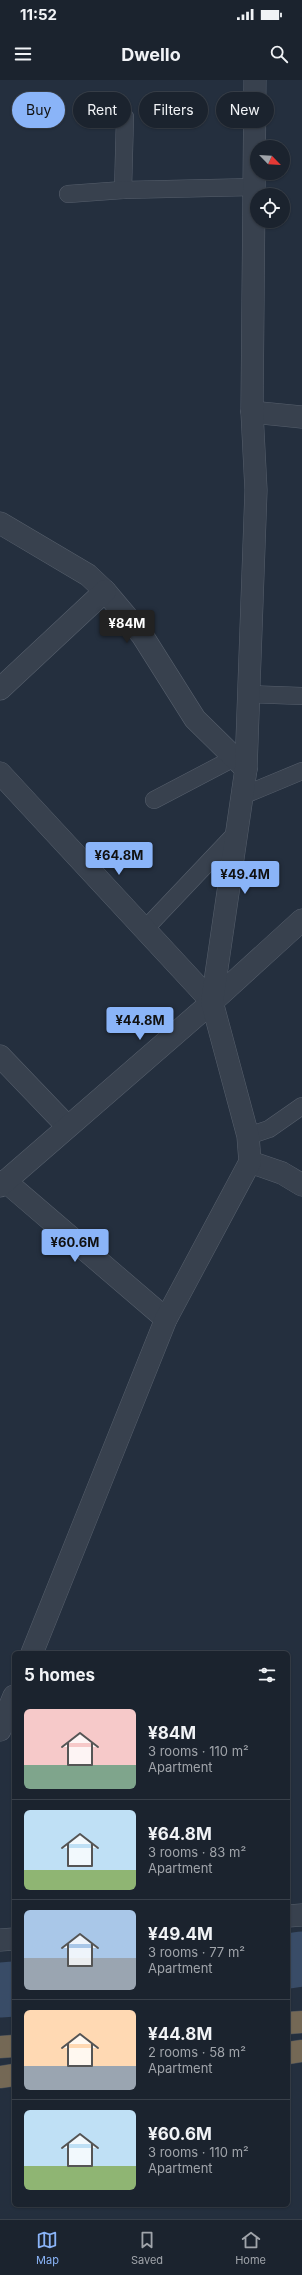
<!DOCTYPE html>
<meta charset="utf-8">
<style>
body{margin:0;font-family:Inter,sans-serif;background:#282f3a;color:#f1f3f6;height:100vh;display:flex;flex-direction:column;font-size:15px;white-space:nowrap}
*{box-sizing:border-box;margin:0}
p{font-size:13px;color:#a0a4aa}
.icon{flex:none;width:22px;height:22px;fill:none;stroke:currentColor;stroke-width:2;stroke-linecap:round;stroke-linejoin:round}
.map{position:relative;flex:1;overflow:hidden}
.side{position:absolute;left:12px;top:1571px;width:278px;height:556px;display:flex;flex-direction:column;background:#1b232e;border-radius:6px;box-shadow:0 1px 3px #0004,0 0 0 1px #39404a}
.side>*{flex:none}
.top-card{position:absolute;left:12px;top:12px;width:278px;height:36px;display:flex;gap:8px}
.needle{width:26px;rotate:115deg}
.fabs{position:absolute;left:250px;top:60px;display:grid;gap:8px}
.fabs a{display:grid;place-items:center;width:40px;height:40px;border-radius:50%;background:#1b232e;box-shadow:0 1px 3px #0004,0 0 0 1px #39404a;font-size:20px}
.price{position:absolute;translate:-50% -34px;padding:0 9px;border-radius:4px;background:#8ab4f8;color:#111;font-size:13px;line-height:26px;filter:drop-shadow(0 1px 2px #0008)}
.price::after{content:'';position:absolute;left:50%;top:24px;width:12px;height:9px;margin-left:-6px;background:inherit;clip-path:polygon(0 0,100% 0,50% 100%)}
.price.selected{background:#222;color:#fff}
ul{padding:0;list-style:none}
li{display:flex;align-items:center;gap:12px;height:100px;padding:0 12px}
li+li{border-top:1px solid #39404a}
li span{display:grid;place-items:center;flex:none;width:112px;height:80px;border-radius:6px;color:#555}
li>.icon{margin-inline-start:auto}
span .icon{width:48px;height:48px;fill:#fffc;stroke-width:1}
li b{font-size:17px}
h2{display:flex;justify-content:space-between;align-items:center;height:48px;padding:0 12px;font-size:17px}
.pill{padding:0 14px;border-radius:18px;background:#1b232e;box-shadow:0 1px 3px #0004,0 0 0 1px #39404a;font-size:14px;line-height:36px}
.pill.selected{background:#8ab4f8;color:#111}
.status{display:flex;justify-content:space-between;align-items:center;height:28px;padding:0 20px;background:#1b232e;direction:ltr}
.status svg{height:11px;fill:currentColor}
header{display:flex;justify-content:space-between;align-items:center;height:52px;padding:0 12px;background:#1b232e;font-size:18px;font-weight:700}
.dock{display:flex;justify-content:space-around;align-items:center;height:56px;border-top:1px solid #39404a;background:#1b232e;font-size:11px;color:#a0a4aa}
.dock a{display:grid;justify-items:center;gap:2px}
.dock .selected{color:#8ab4f8}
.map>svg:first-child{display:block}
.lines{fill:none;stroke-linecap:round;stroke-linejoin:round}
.river{stroke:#394c67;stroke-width:55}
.lane-casing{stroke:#565f6c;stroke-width:18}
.street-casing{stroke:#565f6c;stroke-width:23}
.highway-casing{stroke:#434c59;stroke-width:23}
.lane{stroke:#38414e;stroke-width:17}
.street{stroke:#38414e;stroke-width:22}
.highway{stroke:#746855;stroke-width:22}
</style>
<div class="status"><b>11:52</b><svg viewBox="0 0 49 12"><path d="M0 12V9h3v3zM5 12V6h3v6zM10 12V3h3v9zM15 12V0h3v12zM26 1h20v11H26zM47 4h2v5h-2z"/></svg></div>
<header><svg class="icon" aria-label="menu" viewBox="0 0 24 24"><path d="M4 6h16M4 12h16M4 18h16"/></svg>Dwello<svg class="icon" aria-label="search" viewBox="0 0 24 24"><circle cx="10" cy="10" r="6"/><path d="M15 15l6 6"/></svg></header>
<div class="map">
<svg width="302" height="2139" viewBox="0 0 302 2139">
<rect width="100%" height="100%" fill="#242f3e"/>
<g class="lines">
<g class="river">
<path d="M288,1881L302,1879"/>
<path d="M0,1910L14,1909"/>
</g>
<defs>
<g id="lane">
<path d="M123,110L125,37"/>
<path d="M68,114L123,110L254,107"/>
<path d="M248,614L302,616"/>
<path d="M242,716L302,691"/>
<path d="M154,720L234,678"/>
<path d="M145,849L237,752"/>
<path d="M248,1056L269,1049L302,1026"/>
</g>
<g id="street">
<path d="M252,332L302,337"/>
<path d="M0,443L88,495L105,511L142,555L195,639L246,689"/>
<path d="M0,609L105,511"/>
<path d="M0,693L212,922"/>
<path d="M0,976L67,1046"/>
<path d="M250,1082L282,1093L302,1105"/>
<path d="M5,1101L166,1239"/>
<path d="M0,1106L212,922L302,840"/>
<path d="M32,1573L166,1239L250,1082L248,1056L212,922L246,689L256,410L252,332L255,0"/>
<path d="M0,1650L14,1616"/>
<path d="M288,1836L302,1835"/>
<path d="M0,1860L14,1859"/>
</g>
<g id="highway">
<path d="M288,1943L302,1942"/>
<path d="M0,1967L14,1966"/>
<path d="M288,1973L302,1971"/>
<path d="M0,1997L14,1995"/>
</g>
</defs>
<use href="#lane" class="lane-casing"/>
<use href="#street" class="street-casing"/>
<use href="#highway" class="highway-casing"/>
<use href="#lane" class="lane"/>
<use href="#street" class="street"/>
<use href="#highway" class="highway"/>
</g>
</svg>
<div class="fabs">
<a><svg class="needle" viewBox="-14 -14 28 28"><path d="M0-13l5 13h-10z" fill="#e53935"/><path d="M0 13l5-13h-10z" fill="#a0a4aa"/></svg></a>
<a><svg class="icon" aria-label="locate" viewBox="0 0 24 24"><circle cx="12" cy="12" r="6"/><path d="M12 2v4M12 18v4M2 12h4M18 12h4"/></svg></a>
</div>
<b class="price selected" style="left:127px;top:564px">¥84M</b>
<b class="price" style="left:119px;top:796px">¥64.8M</b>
<b class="price" style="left:245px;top:815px">¥49.4M</b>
<b class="price" style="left:140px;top:961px">¥44.8M</b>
<b class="price" style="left:75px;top:1183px">¥60.6M</b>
<div class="top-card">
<a class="pill selected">Buy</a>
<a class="pill">Rent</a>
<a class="pill">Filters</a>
<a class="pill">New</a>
</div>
<section class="side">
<h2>5 homes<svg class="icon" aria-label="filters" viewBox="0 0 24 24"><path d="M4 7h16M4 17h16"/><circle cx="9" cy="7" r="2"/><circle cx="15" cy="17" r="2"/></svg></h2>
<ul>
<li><span style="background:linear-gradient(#f6c9c9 70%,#7fa58c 0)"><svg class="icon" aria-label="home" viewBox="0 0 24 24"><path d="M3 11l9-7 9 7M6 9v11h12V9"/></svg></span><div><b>¥84M</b><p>3 rooms · 110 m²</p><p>Apartment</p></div></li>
<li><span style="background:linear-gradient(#bfe0f5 75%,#8fb573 0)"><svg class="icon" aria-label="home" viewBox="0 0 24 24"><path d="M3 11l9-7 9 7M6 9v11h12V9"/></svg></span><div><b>¥64.8M</b><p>3 rooms · 83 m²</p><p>Apartment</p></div></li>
<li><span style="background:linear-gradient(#a9c7e8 60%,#9aa5b1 0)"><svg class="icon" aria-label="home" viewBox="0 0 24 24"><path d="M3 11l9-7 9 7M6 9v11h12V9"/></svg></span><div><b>¥49.4M</b><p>3 rooms · 77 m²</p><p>Apartment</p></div></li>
<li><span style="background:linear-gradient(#ffd9b3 70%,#9aa5b1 0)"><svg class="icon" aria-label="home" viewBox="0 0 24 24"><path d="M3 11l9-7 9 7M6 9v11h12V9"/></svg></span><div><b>¥44.8M</b><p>2 rooms · 58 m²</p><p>Apartment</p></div></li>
<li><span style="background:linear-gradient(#bfe0f5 70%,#8fb573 0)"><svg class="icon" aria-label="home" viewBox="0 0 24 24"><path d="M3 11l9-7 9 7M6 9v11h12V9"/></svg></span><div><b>¥60.6M</b><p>3 rooms · 110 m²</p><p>Apartment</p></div></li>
</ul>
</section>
</div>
<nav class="dock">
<a class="selected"><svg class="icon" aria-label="map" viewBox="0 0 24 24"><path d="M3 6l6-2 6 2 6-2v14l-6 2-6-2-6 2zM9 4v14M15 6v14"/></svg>Map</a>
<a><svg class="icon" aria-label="saved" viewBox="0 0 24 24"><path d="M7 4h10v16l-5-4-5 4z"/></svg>Saved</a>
<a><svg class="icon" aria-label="home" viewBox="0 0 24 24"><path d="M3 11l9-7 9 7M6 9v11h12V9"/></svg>Home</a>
</nav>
